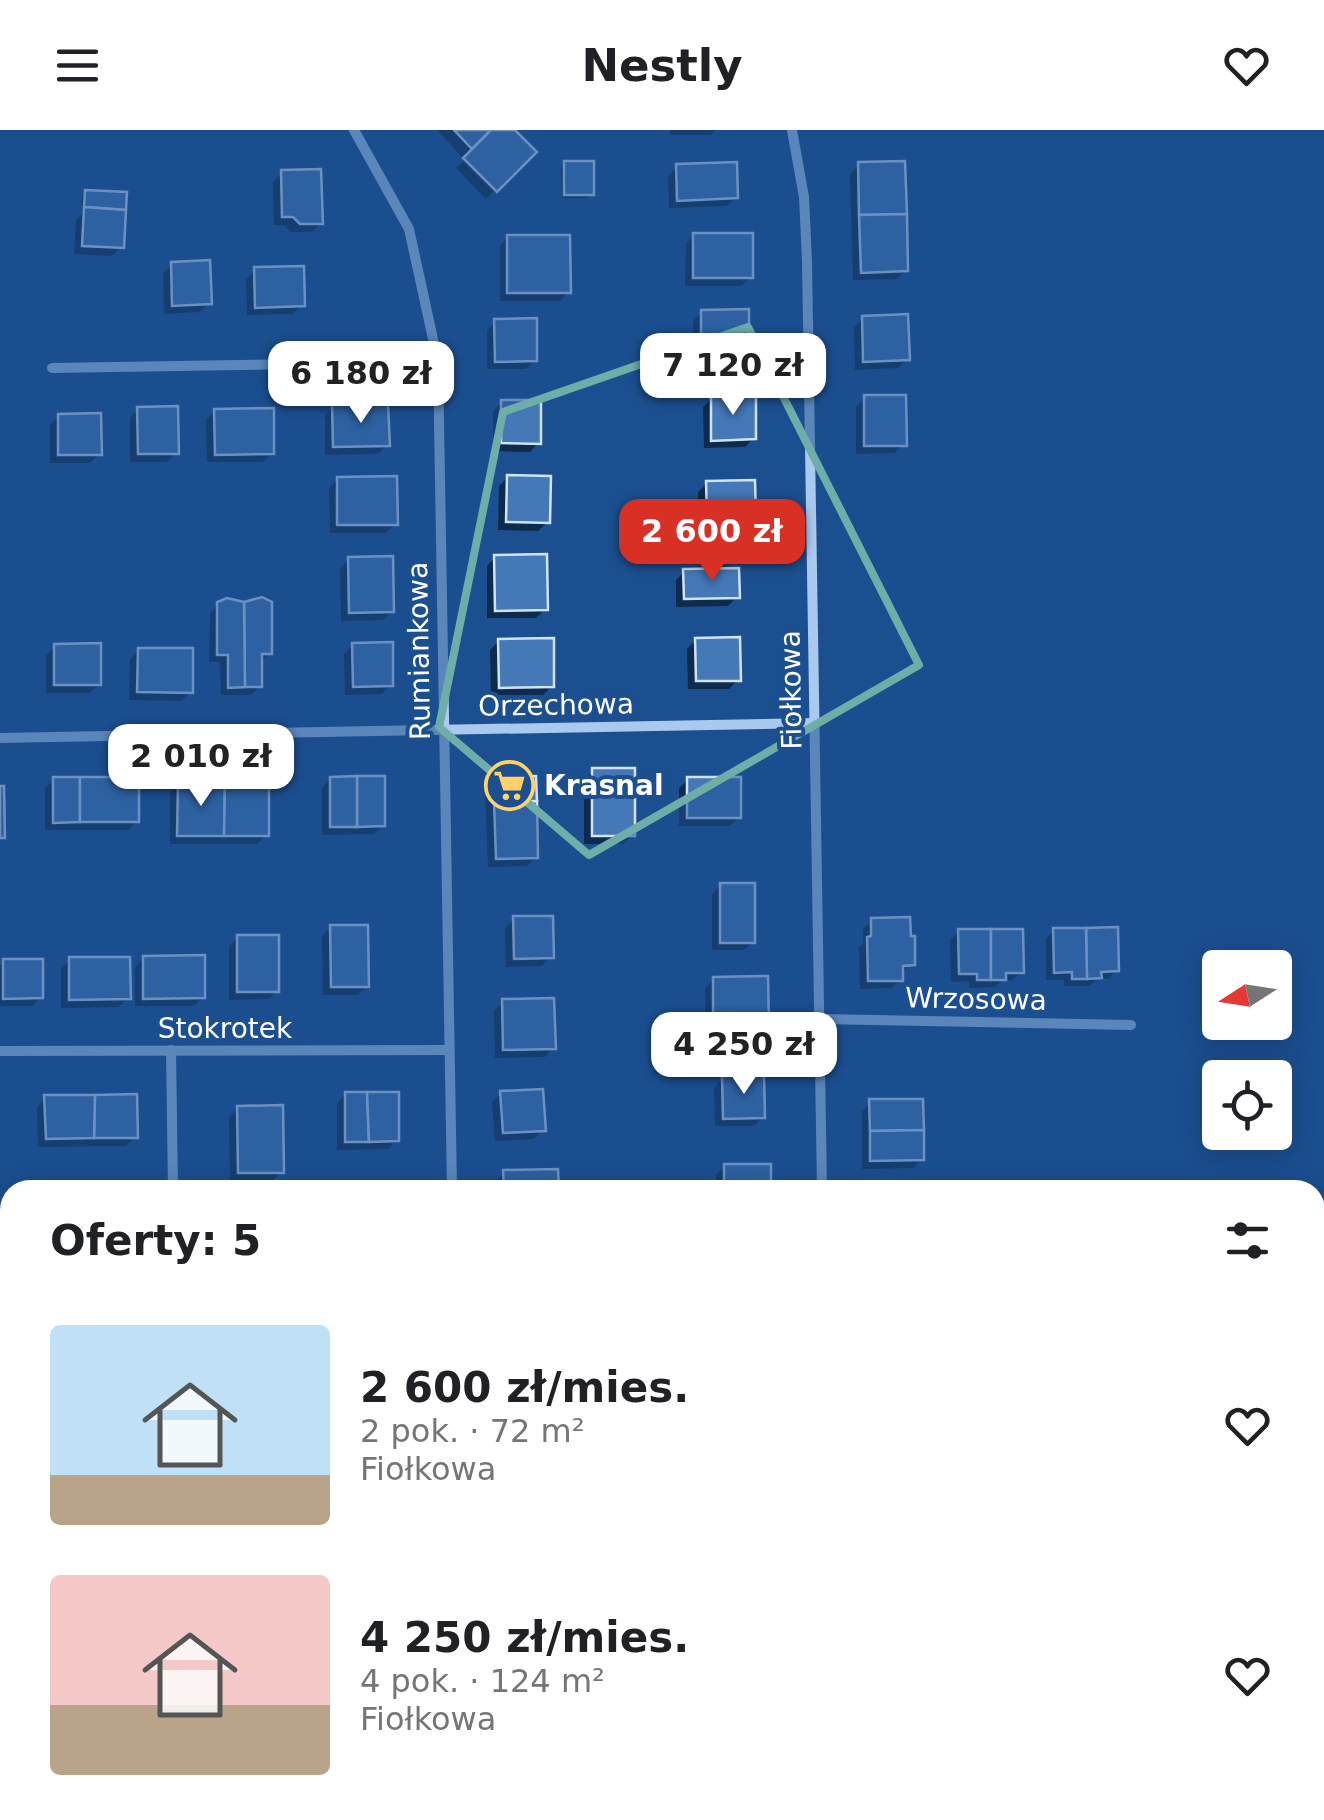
<!DOCTYPE html>
<html lang="pl">
<meta charset="utf-8">
<style>
body{margin:0;font-family:"DejaVu Sans",sans-serif;background:#f6f6f6;color:#202124;height:100vh;display:flex;flex-direction:column;font-size:38px;white-space:nowrap}
*{box-sizing:border-box;margin:0}
p{font-size:32px;color:#757577}
.icon{flex:none;width:55px;height:55px;fill:none;stroke:currentColor;stroke-width:2;stroke-linecap:round;stroke-linejoin:round}
.map{position:relative;flex:1;overflow:hidden}
.side{position:absolute;left:0px;top:1050px;width:1325px;height:640px;display:flex;flex-direction:column;background:#fff;border-radius:30px 30px 0 0;box-shadow:0 5px 25px #0003}
.side>*{flex:none}
.needle{width:65px;rotate:258deg}
.tools{position:absolute;left:1202px;top:820px;display:grid;gap:20px}
.tools a{display:grid;place-items:center;width:90px;height:90px;border-radius:10px;background:#fff;box-shadow:0 5px 25px #0003;font-size:50px}
.price{position:absolute;translate:-50% -85px;padding:0 22px;border-radius:20px;background:#fff;color:#222;font-size:32px;line-height:65px;filter:drop-shadow(0 2px 5px #0008)}
.price::after{content:'';position:absolute;left:50%;top:60px;width:30px;height:22px;margin-left:-15px;background:inherit;clip-path:polygon(0 0,100% 0,50% 100%)}
.price.current{background:#d93025;color:#fff}
ul{padding:0;list-style:none}
li{display:flex;align-items:center;gap:30px;height:250px;padding:0 50px}
li span{display:grid;place-items:center;flex:none;width:280px;height:200px;border-radius:10px;color:#555}
li>.icon{margin-inline-start:auto}
span .icon{width:120px;height:120px;fill:#fffc;stroke-width:1}
li b{font-size:42px}
h2{display:flex;justify-content:space-between;align-items:center;height:120px;padding:0 50px;font-size:42px}
header{display:flex;justify-content:space-between;align-items:center;height:130px;padding:0 50px;background:#fff;font-size:45px;font-weight:700}
.map>svg:first-child{display:block}
.shadow{fill:#0007}
.building{fill:#4478b7;stroke:#cfe3fa;stroke-width:2.5}
.lines{fill:none;stroke-linecap:round;stroke-linejoin:round}
.minor{stroke:#a9c9ee;stroke-width:10}
.marked{fill:none;stroke:#6fada8;stroke-width:8;stroke-linejoin:round}
.labels{text-anchor:middle;dominant-baseline:central;stroke-width:8;stroke-linejoin:round;paint-order:stroke}
.street-label{font-size:28px;fill:#fff;stroke:#1b4f8f}
.poi-label{font-size:28px;font-weight:bold;fill:#fff;stroke:#1b4f8f;text-anchor:start}
</style>
<header><svg class="icon" aria-label="menu" viewBox="0 0 24 24"><path d="M4 6h16M4 12h16M4 18h16"/></svg>Nestly<svg class="icon" aria-label="heart" viewBox="0 0 24 24"><path d="M12 20l-8-8c-3-5 5-10 8-4 3-6 11-1 8 4z"/></svg></header>
<div class="map">
<svg width="1324" height="1690" viewBox="0 0 1324 1690">
<rect width="100%" height="100%" fill="#1b4f8f"/>
<g class="shadow">
<path d="M437,0H512L533,22L486,69L456,38L465,30Z"/>
<path d="M670,0H716L711,5H670Z"/>
<path d="M565,34L591,64L587,68H562L561,38Z"/>
<path d="M859,35L906,140L897,149L853,150L850,44Z"/>
<path d="M677,37L735,68L727,76L669,78L668,46Z"/>
<path d="M282,43L321,93L312,102H291L284,95H274L273,52Z"/>
<path d="M86,62L121,117L112,126L74,124L76,89L82,84V66Z"/>
<path d="M694,105L751,147L742,156H685L686,114Z"/>
<path d="M508,107L568,162L560,171H500V116Z"/>
<path d="M172,134L209,173L200,182L164,184L163,143Z"/>
<path d="M255,140L302,175L293,184L247,185L246,149Z"/>
<path d="M702,182L746,226L738,234L694,235L693,191Z"/>
<path d="M863,188L907,229L898,238L855,240L854,197Z"/>
<path d="M496,191L535,230L526,239H487V200Z"/>
<path d="M712,268L754,308L745,317L704,318L703,277Z"/>
<path d="M865,268L904,314L895,323L856,324V277Z"/>
<path d="M502,272L538,313L530,322L493,321V281Z"/>
<path d="M333,277L387,315L378,324L325,325V286Z"/>
<path d="M138,279L176,323L167,332H130V288Z"/>
<path d="M215,281L272,323L263,332H207L206,290Z"/>
<path d="M59,286L99,324L90,333H50V295Z"/>
<path d="M508,347L547,392L538,401L498,400L499,356Z"/>
<path d="M338,349L395,394L386,403H330L329,358Z"/>
<path d="M707,353L753,388L744,397H699L698,362Z"/>
<path d="M495,427L545,479L536,488H487V436Z"/>
<path d="M349,429L392,481L383,490L341,491L340,438Z"/>
<path d="M684,442L737,467L728,476L676,477V450Z"/>
<path d="M219,474L270,523L259,533L260,556L251,565H221L220,532H209L210,483Z"/>
<path d="M696,510L738,550L729,559H688L687,519Z"/>
<path d="M499,511L552,556L543,565H491L490,520Z"/>
<path d="M353,515L391,555L382,564L345,565L344,524Z"/>
<path d="M55,516L99,554L90,563H46V525Z"/>
<path d="M139,520L190,562L181,571L129,570L130,529Z"/>
<path d="M593,641L632,705L623,714H584V650Z"/>
<path d="M331,649L383,695L374,704L322,705V658Z"/>
<path d="M54,650L137,691L128,700H45V658Z"/>
<path d="M494,650L536,727L527,736L488,737L485,658Z"/>
<path d="M688,650L739,687L730,696H679V658Z"/>
<path d="M179,654L266,705L257,714H170V663Z"/>
<path d="M721,755L753,812L744,820H712V764Z"/>
<path d="M514,789L551,827L542,836L506,837L505,798Z"/>
<path d="M872,791L912,834L900,843V850L891,858L860,859L859,818L863,814V799Z"/>
<path d="M331,797L367,856L358,865H323L322,806Z"/>
<path d="M1054,800L1116,840L1108,849H1097L1090,856H1064V850H1046V809Z"/>
<path d="M959,802L1021,842L1013,850L1001,851L995,857L969,858V851L951,852L950,810Z"/>
<path d="M238,807L277,861L268,869L229,870V816Z"/>
<path d="M144,828L203,867L194,876H135V837Z"/>
<path d="M70,830L128,868L119,877L61,878V839Z"/>
<path d="M4,831L41,867L32,876H0V836Z"/>
<path d="M714,850L766,892L757,900L706,901L705,858Z"/>
<path d="M503,872L553,918L545,927L495,928L494,881Z"/>
<path d="M723,949L763,987L754,996H715L714,958Z"/>
<path d="M501,963L543,1000L534,1009L495,1011L492,972Z"/>
<path d="M346,964L397,1010L388,1019L337,1020V973Z"/>
<path d="M46,968L135,1007L126,1016L38,1017L37,977Z"/>
<path d="M871,972L921,1029L913,1038L862,1039V981Z"/>
<path d="M238,978L282,1042L273,1050L230,1051L229,987Z"/>
<path d="M725,1036L769,1060H716V1045Z"/>
<path d="M504,1043L556,1060H496L495,1052Z"/>
<path d="M91,1680H143V1690H89Z"/>
<rect x="232" y="1680" width="50" height="10"/>
<path d="M368,1680H412L413,1690H368Z"/>
<path d="M506,1680H551V1690H505Z"/>
<rect x="710" y="1680" width="55" height="10"/>
<path d="M876,1680H915L907,1688H876Z"/>
</g>
<g class="building">
<path d="M454,0H491L472,19Z"/>
<path d="M491,0H515L537,22L497,62L463,28Z"/>
<rect x="564" y="31" width="30" height="34"/>
<path d="M905,31L907,84L859,85L858,32Z"/>
<path d="M737,32L738,68L677,71L676,34Z"/>
<path d="M321,39L323,94H300L293,87H282L281,40Z"/>
<path d="M85,60L127,62L126,80L84,77Z"/>
<path d="M84,77L126,80L124,118L82,116Z"/>
<path d="M907,84L908,141L861,143L859,85Z"/>
<rect x="693" y="103" width="60" height="45"/>
<path d="M507,105H570L571,163H507Z"/>
<path d="M210,130L212,174L172,176L171,132Z"/>
<path d="M304,136L305,176L255,178L254,137Z"/>
<path d="M749,179V227H701V180Z"/>
<path d="M908,184L910,230L863,232L862,186Z"/>
<path d="M537,188V231L495,232L494,189Z"/>
<path d="M756,265V309L711,311V266Z"/>
<path d="M864,265H906L907,316H864Z"/>
<path d="M501,270H541V314L501,313Z"/>
<path d="M388,274L390,316L333,317L332,275Z"/>
<path d="M178,276L179,324H138L137,277Z"/>
<path d="M274,278V324L215,325L214,279Z"/>
<path d="M101,283L102,325H58V284Z"/>
<path d="M507,345L551,346L550,393L506,392Z"/>
<path d="M397,346L398,395H337V347Z"/>
<path d="M755,350L756,389H707L706,351Z"/>
<path d="M547,424L548,480L495,481L494,425Z"/>
<path d="M393,426L394,482L349,483L348,427Z"/>
<path d="M739,438L740,468L684,469L683,439Z"/>
<path d="M262,467L272,472V524H262V557H245L244,472Z"/>
<path d="M227,468L244,472L245,557L228,558V525H217V472Z"/>
<path d="M740,507L741,551H696L695,508Z"/>
<path d="M554,508V557L499,558L498,509Z"/>
<path d="M393,512V556L353,557L352,513Z"/>
<path d="M101,513V555H54V514Z"/>
<path d="M138,518H193V563L137,562Z"/>
<rect x="592" y="638" width="43" height="68"/>
<path d="M357,646H385V696L357,697Z"/>
<path d="M357,646V697H330V647Z"/>
<path d="M536,646L537,671L494,672L493,647Z"/>
<path d="M53,647H80V692L53,693Z"/>
<rect x="80" y="647" width="59" height="45"/>
<rect x="687" y="647" width="54" height="41"/>
<path d="M178,651H225L224,706H177Z"/>
<path d="M225,651H269V706H224Z"/>
<path d="M0,656H4L5,708H0Z"/>
<path d="M537,671L538,728L496,729L494,672Z"/>
<rect x="720" y="753" width="35" height="60"/>
<path d="M513,786H553L554,828L514,829Z"/>
<path d="M910,787L911,806H915V835L903,836V851H868L867,807L871,806V788Z"/>
<path d="M330,795H368L369,857H331Z"/>
<path d="M1118,797L1119,841L1101,842L1102,848L1087,849L1086,798Z"/>
<path d="M1053,798H1086L1087,849H1072V842L1054,843Z"/>
<path d="M958,799H991V850H977V844H959Z"/>
<path d="M991,799H1023L1024,843H1006V850H991Z"/>
<rect x="237" y="805" width="42" height="57"/>
<path d="M205,825V868L143,869V826Z"/>
<path d="M69,827H130L131,869L69,870Z"/>
<path d="M3,829H43V868L3,869Z"/>
<path d="M768,846L769,893H713V847Z"/>
<path d="M554,868L556,919L503,920L502,869Z"/>
<path d="M764,945L765,988L723,989L722,946Z"/>
<path d="M543,959L546,1001L503,1003L500,961Z"/>
<path d="M345,962H367L369,1012H345Z"/>
<path d="M367,962H399V1011L369,1012Z"/>
<path d="M137,964L138,1008H94L95,965Z"/>
<path d="M44,965H95L94,1008L46,1009Z"/>
<path d="M869,969H923L924,1000L870,1001Z"/>
<path d="M283,975L284,1043H238L237,976Z"/>
<path d="M924,1000V1030L870,1031V1001Z"/>
<rect x="724" y="1034" width="47" height="26"/>
<path d="M558,1039L559,1060H504L503,1040Z"/>
<rect x="97" y="1680" width="48" height="10"/>
<path d="M239,1680H284L285,1690H240Z"/>
<path d="M375,1680H415V1690H376Z"/>
<rect x="513" y="1680" width="40" height="10"/>
<path d="M717,1680H768L767,1690H717Z"/>
</g>
<g class="lines">
<g class="minor">
<path d="M354,0L409,99L438,232L452,1060"/>
<path d="M792,0L804,67L807,131L822,1060"/>
<path d="M52,238L438,232"/>
<path d="M0,608L814,593"/>
<path d="M820,889L1131,895"/>
<path d="M171,920L173,1060"/>
<path d="M0,921L449,920"/>
<path d="M182,1680V1690"/>
<path d="M462,1680V1690"/>
<path d="M827,1680V1690"/>
</g>
</g>
<path d="M0 0H1324V1690H0ZM748,197L919,535L589,725L439,597L503,282Z" fill="#1b4f8f" fill-opacity=".55" fill-rule="evenodd"/>
<path class="marked" d="M748,197L919,535L589,725L439,597L503,282Z"/>
<defs>
<symbol id="supermarket-ring" viewBox="-11 -11 22 22"><circle r="9.5" fill="#1b4f8f" stroke="#ffd166" stroke-width="1.5"/><path d="M-6-5.5h2.5l.6 2H6L4.5 2H-2.5L-4.4-4H-6ZM-1.5 3.2a1.3 1.3 0 1 0 .1 0ZM3 3.2a1.3 1.3 0 1 0 .1 0Z" fill="#ffd166"/></symbol>
</defs>
<g fill-rule="evenodd">
<use href="#supermarket-ring" x="482" y="628" width="55" height="55"/>
</g>
<g class="labels">
<g class="street-label">
<text transform="translate(419 521) rotate(-91)">Rumiankowa</text>
<text transform="translate(791 560) rotate(-91)">Fiołkowa</text>
<text transform="translate(556 575) rotate(-1)">Orzechowa</text>
<text transform="translate(976 869) rotate(1)">Wrzosowa</text>
<text x="225" y="898">Stokrotek</text>
</g>
<g class="poi-label">
<text x="544" y="655">Krasnal</text>
</g>
</g>
</svg>
<div class="tools">
<a><svg class="needle" viewBox="-14 -14 28 28"><path d="M0-13l5 13h-10z" fill="#e53935"/><path d="M0 13l5-13h-10z" fill="#757577"/></svg></a>
<a><svg class="icon" aria-label="locate" viewBox="0 0 24 24"><circle cx="12" cy="12" r="6"/><path d="M12 2v4M12 18v4M2 12h4M18 12h4"/></svg></a>
</div>
<b class="price" style="left:733px;top:288px">7 120 zł</b>
<b class="price" style="left:361px;top:296px">6 180 zł</b>
<b class="price current" style="left:712px;top:454px">2 600 zł</b>
<b class="price" style="left:201px;top:679px">2 010 zł</b>
<b class="price" style="left:744px;top:967px">4 250 zł</b>
<section class="side">
<h2>Oferty: 5<svg class="icon" aria-label="filters" viewBox="0 0 24 24"><path d="M4 7h16M4 17h16"/><circle cx="9" cy="7" r="2"/><circle cx="15" cy="17" r="2"/></svg></h2>
<ul>
<li><span style="background:linear-gradient(#bfe0f5 75%,#b9a48a 0)"><svg class="icon" aria-label="home" viewBox="0 0 24 24"><path d="M3 11l9-7 9 7M6 9v11h12V9"/></svg></span><div><b>2 600 zł/mies.</b><p>2 pok. · 72 m²</p><p>Fiołkowa</p></div><svg class="icon" aria-label="heart" viewBox="0 0 24 24"><path d="M12 20l-8-8c-3-5 5-10 8-4 3-6 11-1 8 4z"/></svg></li>
<li><span style="background:linear-gradient(#f6c9c9 65%,#b9a48a 0)"><svg class="icon" aria-label="home" viewBox="0 0 24 24"><path d="M3 11l9-7 9 7M6 9v11h12V9"/></svg></span><div><b>4 250 zł/mies.</b><p>4 pok. · 124 m²</p><p>Fiołkowa</p></div><svg class="icon" aria-label="heart" viewBox="0 0 24 24"><path d="M12 20l-8-8c-3-5 5-10 8-4 3-6 11-1 8 4z"/></svg></li>
</ul>
</section>
</div>
